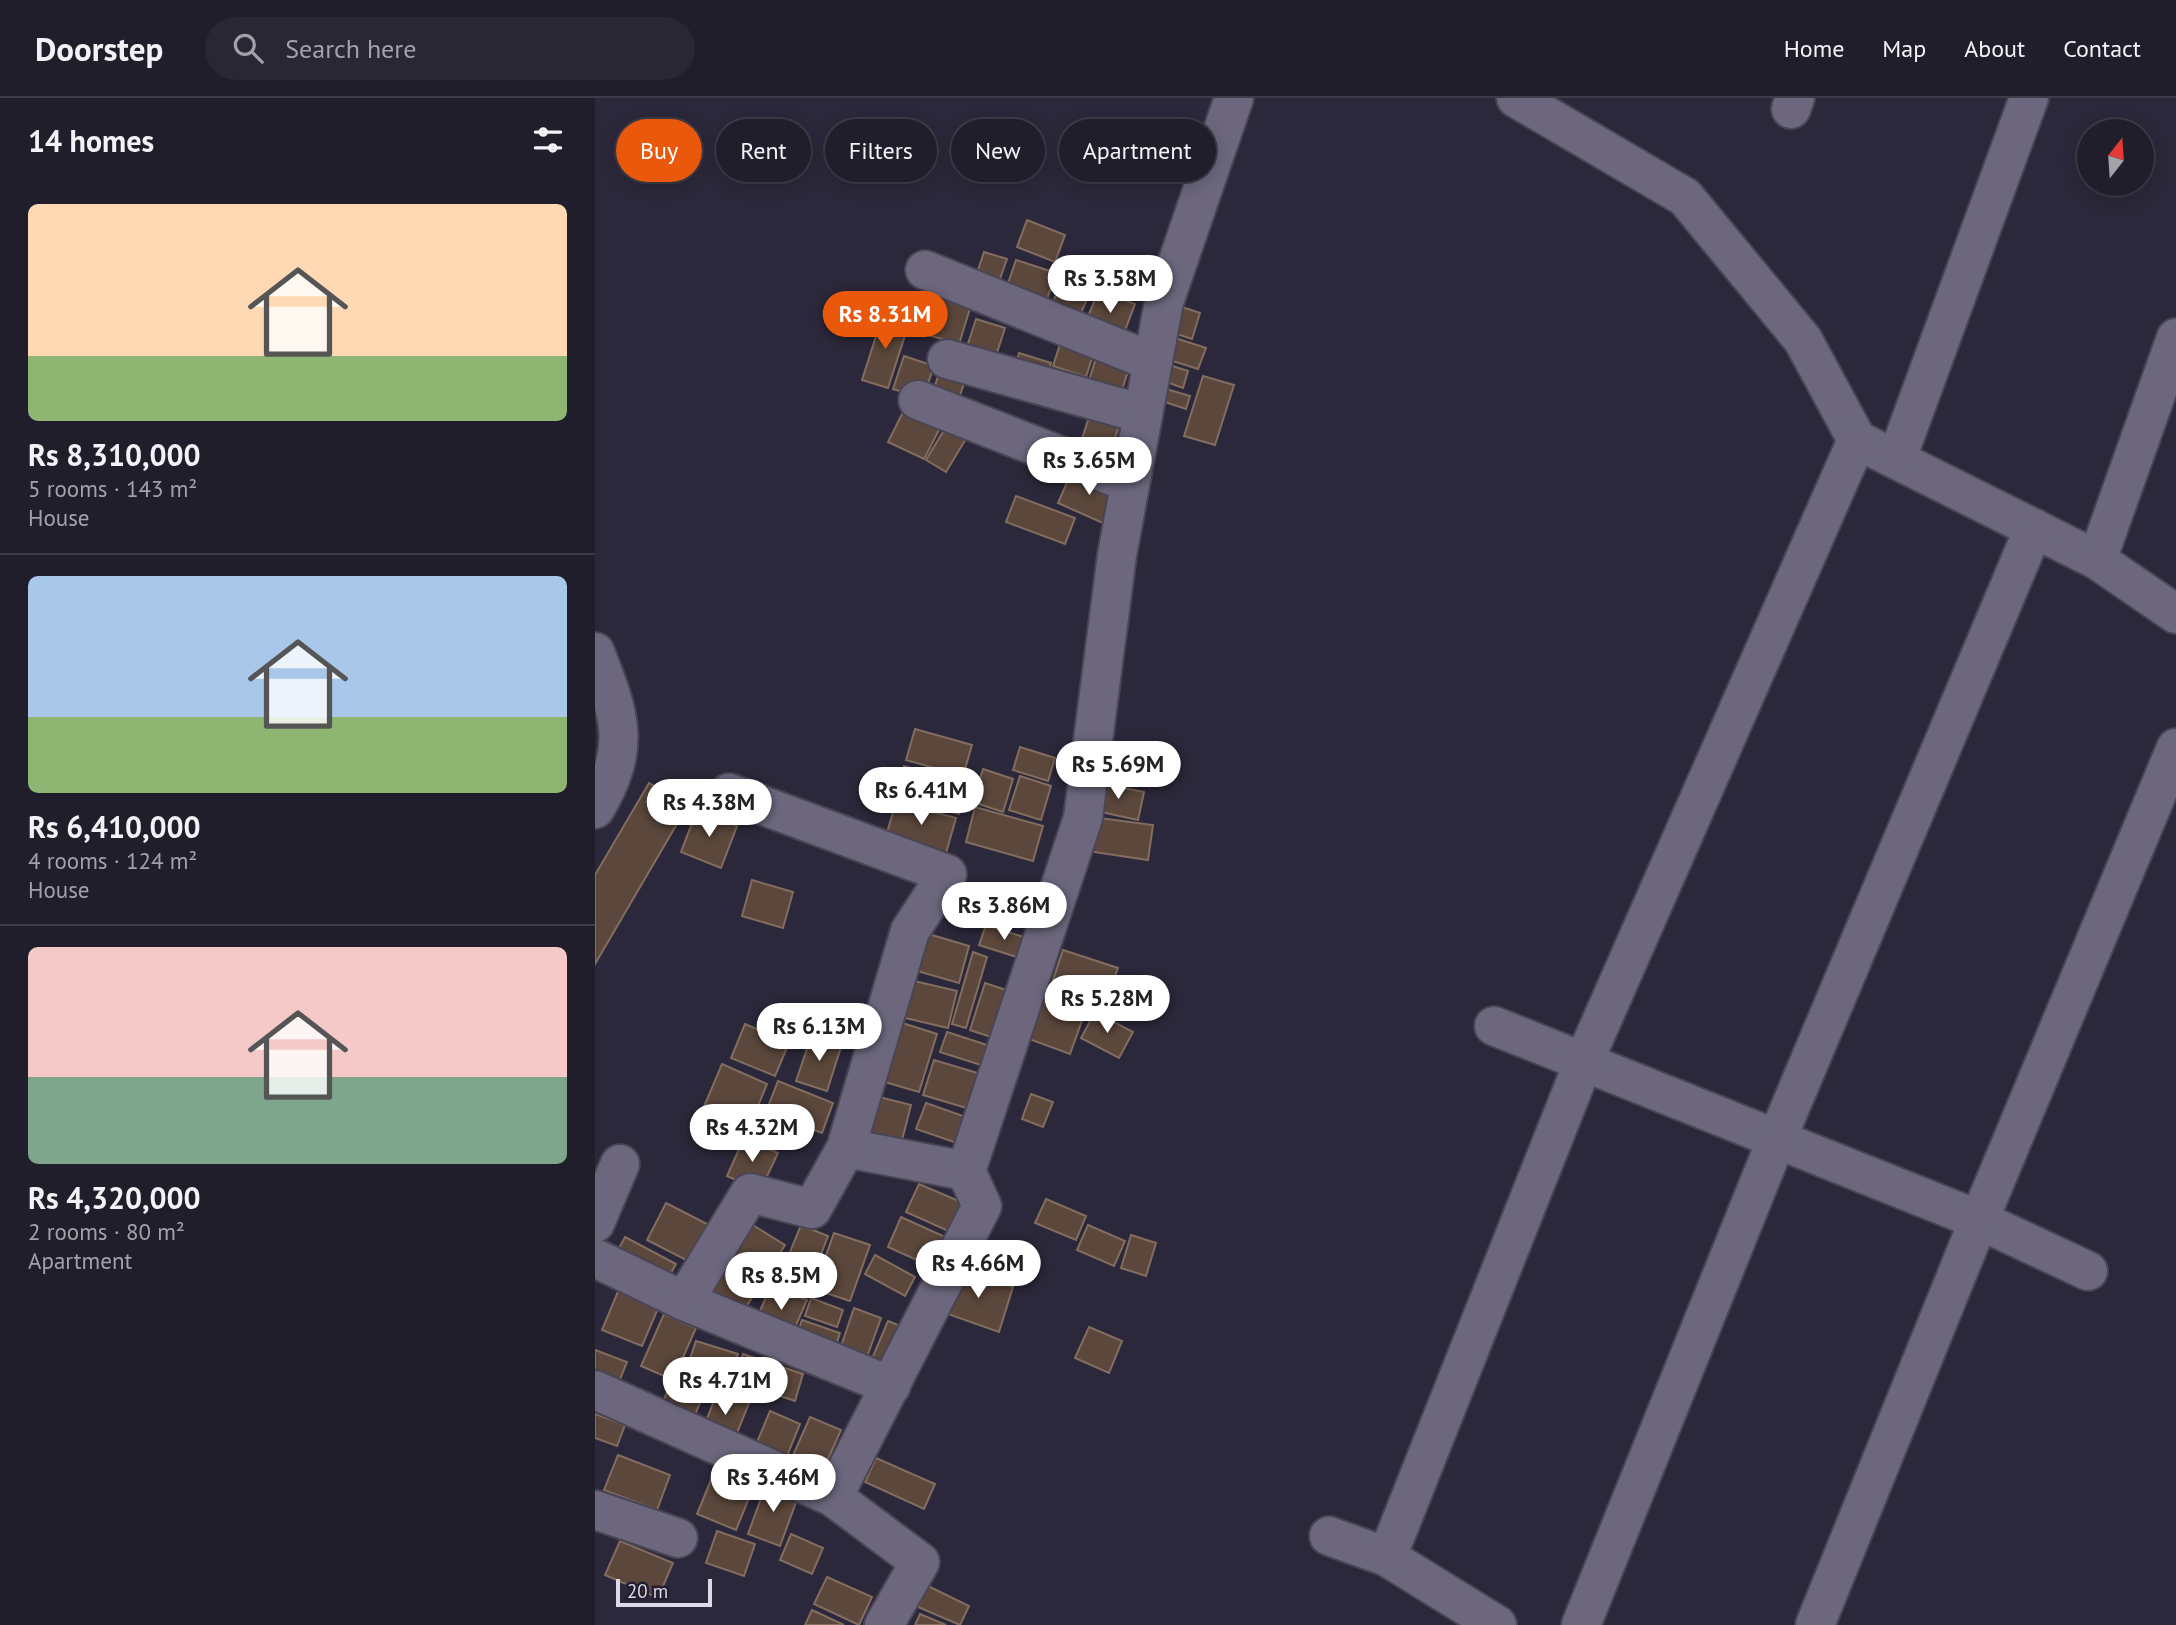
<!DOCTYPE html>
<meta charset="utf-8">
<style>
body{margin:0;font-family:"PT Sans",sans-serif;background:#292734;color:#f1f3f6;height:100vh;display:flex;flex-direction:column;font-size:26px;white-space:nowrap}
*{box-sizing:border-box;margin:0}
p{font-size:23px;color:#a2a2a9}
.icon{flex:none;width:38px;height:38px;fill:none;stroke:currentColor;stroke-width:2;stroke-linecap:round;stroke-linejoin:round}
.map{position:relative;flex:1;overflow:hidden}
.drawer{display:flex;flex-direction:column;background:#211e2c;width:595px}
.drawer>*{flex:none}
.banner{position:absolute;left:21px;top:21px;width:665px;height:63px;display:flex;gap:14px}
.needle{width:46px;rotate:17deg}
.tools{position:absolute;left:1482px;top:21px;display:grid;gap:14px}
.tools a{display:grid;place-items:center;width:77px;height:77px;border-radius:50%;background:#211e2c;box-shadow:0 4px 18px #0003,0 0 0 2px #3e3c48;font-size:35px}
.scale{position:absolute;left:21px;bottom:18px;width:96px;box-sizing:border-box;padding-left:7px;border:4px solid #dcdae6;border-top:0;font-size:19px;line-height:24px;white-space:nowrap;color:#dcdae6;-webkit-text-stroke:5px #231e30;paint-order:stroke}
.price{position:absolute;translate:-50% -60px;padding:0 16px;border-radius:24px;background:#fff;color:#222;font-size:23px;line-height:46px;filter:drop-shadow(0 2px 4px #0008)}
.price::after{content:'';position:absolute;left:50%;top:42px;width:21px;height:16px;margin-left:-10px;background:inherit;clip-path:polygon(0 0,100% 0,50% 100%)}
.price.on{background:#ea580c;color:#fff}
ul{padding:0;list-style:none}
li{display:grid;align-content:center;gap:14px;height:371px;padding:0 28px}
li+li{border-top:2px solid #3e3c48}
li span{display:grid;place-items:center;height:217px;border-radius:10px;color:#555}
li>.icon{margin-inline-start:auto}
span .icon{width:126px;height:126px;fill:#fffc;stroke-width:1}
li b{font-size:30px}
h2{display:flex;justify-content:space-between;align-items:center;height:84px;padding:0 28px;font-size:30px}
.chip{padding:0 24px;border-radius:32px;background:#211e2c;box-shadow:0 4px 18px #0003,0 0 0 2px #3e3c48;font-size:24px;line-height:63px}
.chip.on{background:#ea580c;color:#fff}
header{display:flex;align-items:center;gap:42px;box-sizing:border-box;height:98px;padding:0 35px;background:#211e2c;border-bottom:2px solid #3e3c48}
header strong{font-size:33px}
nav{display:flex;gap:38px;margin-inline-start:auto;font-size:24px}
.search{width:490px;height:63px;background:#292734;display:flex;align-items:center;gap:18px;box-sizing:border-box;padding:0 24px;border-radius:38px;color:#a2a2a9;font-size:26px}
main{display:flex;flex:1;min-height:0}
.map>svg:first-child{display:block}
.building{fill:#5b473b;stroke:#826d5f;stroke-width:2}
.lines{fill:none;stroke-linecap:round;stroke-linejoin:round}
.minor-casing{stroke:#494554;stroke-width:42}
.minor{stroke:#6c677d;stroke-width:38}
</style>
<header>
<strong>Doorstep</strong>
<div class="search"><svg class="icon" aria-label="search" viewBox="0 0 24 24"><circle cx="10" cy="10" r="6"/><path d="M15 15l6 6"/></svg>Search here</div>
<nav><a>Home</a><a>Map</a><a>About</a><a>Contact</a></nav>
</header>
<main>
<section class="drawer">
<h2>14 homes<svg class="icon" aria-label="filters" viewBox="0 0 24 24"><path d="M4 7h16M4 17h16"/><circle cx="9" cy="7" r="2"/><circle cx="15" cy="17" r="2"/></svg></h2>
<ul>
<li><span style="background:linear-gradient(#ffd9b3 70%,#8fb573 0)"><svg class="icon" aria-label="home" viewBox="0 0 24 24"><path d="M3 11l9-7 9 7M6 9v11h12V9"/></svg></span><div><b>Rs 8,310,000</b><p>5 rooms · 143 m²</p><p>House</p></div></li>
<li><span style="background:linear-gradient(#a9c7e8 65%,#8fb573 0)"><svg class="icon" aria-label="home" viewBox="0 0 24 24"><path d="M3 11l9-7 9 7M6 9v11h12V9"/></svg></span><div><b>Rs 6,410,000</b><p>4 rooms · 124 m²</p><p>House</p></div></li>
<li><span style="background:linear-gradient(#f6c9c9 60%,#7fa58c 0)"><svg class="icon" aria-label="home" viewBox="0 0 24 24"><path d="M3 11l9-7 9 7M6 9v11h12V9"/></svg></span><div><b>Rs 4,320,000</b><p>2 rooms · 80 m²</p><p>Apartment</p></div></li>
</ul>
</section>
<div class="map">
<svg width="1581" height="1527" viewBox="0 0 1581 1527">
<rect width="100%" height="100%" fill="#2c283b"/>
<g class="building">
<path d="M432,122L470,137L460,164L422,149Z"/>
<path d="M389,154L412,161L401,192L379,184Z"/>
<path d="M421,162L461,175L449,210L409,197Z"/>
<path d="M518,163L544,172L535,198L509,189Z"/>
<path d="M465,186L494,197L481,226L454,215Z"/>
<path d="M336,191L377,204L364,246L323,234Z"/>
<path d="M504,192L540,206L526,243L489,228Z"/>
<path d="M581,207L605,215L597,241L573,233Z"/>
<path d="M288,216L314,225L293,290L267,282Z"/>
<path d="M381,221L410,230L398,267L369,258Z"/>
<path d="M571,237L611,250L603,271L565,259Z"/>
<path d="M467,240L500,251L491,279L458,268Z"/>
<path d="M504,251L537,261L525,298L492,288Z"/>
<path d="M424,255L456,265L449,287L418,277Z"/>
<path d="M309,258L339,268L328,300L298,291Z"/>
<path d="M568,265L593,273L588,290L563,281Z"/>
<path d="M346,269L372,277L360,312L335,303Z"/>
<path d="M608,278L639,287L620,347L589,338Z"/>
<path d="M561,288L595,298L591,311L558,300Z"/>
<path d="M309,312L345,330L329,361L293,344Z"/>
<path d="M496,313L526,322L512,363L483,353Z"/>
<path d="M355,322L375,334L351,374L331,362Z"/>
<path d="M477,373L525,394L510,426L463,405Z"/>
<path d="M421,398L480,420L470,446L411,424Z"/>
<path d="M320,631L377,647L368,678L311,662Z"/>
<path d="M425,649L460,660L453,683L418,672Z"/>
<path d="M508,657L537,663L532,688L503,682Z"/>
<path d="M309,668L372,686L364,716L301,699Z"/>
<path d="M388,671L418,681L408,714L378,704Z"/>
<path d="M425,678L456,688L446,722L414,712Z"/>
<path d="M54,685L93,707L0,866V777Z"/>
<path d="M503,685L549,694L543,722L497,712Z"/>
<path d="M301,704L361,720L351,755L291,738Z"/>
<path d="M380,709L448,728L438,763L371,744Z"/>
<path d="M102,712L142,728L126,770L86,754Z"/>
<path d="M497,719L558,727L553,762L492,753Z"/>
<path d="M157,782L198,794L188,830L147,818Z"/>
<path d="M391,827L435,841L428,861L384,847Z"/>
<path d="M330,835L374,848L364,885L319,872Z"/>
<path d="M468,852L523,870L512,900L458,882Z"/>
<path d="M378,854L392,859L371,930L357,926Z"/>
<path d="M315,882L362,893L353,930L306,919Z"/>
<path d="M390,885L420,895L405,942L375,932Z"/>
<path d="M452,894L492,909L475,956L434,941Z"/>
<path d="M500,914L538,934L524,960L486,940Z"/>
<path d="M301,923L342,936L324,994L283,982Z"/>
<path d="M150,926L194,945L180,978L136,960Z"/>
<path d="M352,934L392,947L386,967L345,954Z"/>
<path d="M217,936L247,946L232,993L201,983Z"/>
<path d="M339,962L389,977L378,1012L328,997Z"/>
<path d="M127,966L172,986L154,1030L108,1011Z"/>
<path d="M183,983L238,1005L227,1035L171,1014Z"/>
<path d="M436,996L458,1004L448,1029L427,1021Z"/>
<path d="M276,997L316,1007L304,1054L264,1044Z"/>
<path d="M331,1005L371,1019L362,1045L321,1031Z"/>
<path d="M149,1040L183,1055L165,1093L132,1078Z"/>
<path d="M324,1086L373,1107L360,1136L311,1114Z"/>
<path d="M451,1101L491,1118L481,1142L440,1125Z"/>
<path d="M71,1105L114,1127L95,1164L52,1142Z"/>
<path d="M306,1119L359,1143L346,1173L293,1149Z"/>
<path d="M153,1124L190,1147L148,1214L111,1192Z"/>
<path d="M206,1127L233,1138L212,1192L184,1181Z"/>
<path d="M493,1127L530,1143L519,1168L482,1152Z"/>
<path d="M239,1135L275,1147L255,1203L219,1191Z"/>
<path d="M536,1137L561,1145L551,1178L526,1170Z"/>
<path d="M30,1139L81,1166L71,1184L20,1158Z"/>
<path d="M382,1145L411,1155L403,1177L374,1167Z"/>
<path d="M280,1157L320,1179L310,1198L270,1176Z"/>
<path d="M362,1170L418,1189L404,1234L347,1214Z"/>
<path d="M176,1187L212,1202L195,1241L160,1225Z"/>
<path d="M24,1191L64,1208L47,1248L7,1232Z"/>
<path d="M216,1200L248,1212L242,1229L210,1218Z"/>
<path d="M259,1210L286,1220L268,1270L242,1260Z"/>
<path d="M69,1216L101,1230L78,1282L46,1268Z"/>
<path d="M207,1222L245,1235L238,1256L200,1242Z"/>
<path d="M293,1223L315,1232L295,1280L273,1270Z"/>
<path d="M494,1229L527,1243L514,1275L480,1260Z"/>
<path d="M101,1243L143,1256L130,1293L89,1278Z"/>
<path d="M0,1252L32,1264L22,1289L0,1281Z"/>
<path d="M148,1256L208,1276L200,1303L140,1283Z"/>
<path d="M74,1289L106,1302L94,1332L62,1319Z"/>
<path d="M123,1293L154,1305L138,1345L107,1333Z"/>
<path d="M175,1313L205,1326L188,1368L157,1356Z"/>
<path d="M0,1316L30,1327L22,1348L0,1340Z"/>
<path d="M215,1319L246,1332L222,1386L191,1373Z"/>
<path d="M23,1357L75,1377L62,1412L9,1392Z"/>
<path d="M125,1360L164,1376L141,1432L102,1416Z"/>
<path d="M281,1360L340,1386L329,1411L270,1384Z"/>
<path d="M172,1384L204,1396L185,1448L153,1436Z"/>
<path d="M122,1433L160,1446L149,1478L111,1465Z"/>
<path d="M196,1436L228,1450L217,1476L185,1462Z"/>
<path d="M25,1443L78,1465L63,1500L10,1477Z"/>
<path d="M232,1479L277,1499L264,1527L219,1506Z"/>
<path d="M333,1488L374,1508L365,1527L323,1509Z"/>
<path d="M217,1512L249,1527H210Z"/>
<path d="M325,1516L351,1527H320Z"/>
</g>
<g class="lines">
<defs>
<g id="minor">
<path d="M921,0L1090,99L1208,242L1262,342L1502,462L1581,516"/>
<path d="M1196,11L1200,0"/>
<path d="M330,172L558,264"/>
<path d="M352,261L548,316"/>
<path d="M323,302L535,385"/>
<path d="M1302,360L1434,0"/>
<path d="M1502,462L1581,240"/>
<path d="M0,554C25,617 37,649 0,711"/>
<path d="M899,928L1384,1122L1493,1173"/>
<path d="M251,1050L371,1073"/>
<path d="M0,1125L25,1066"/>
<path d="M0,1160L89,1203L296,1288"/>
<path d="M89,1203L155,1095L217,1111L251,1050L315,833L352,776L134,695"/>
<path d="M0,1292L238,1399L325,1464L289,1527"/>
<path d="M238,1399L387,1108L371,1073L488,720L522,457L569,204L639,0"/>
<path d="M0,1412L83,1440"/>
<path d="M734,1438L792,1459L902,1527"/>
<path d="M792,1459L989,963L1262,342"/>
<path d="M986,1527L1181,1043L1439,430"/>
<path d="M1220,1527L1384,1122L1581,650"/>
</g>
</defs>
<use href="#minor" class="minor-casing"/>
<use href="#minor" class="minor"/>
</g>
</svg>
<div class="tools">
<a><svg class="needle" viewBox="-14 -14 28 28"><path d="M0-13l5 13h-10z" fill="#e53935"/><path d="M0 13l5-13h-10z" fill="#a2a2a9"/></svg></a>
</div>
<div class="scale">20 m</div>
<b class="price" style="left:515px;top:217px">Rs 3.58M</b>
<b class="price on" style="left:290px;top:253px">Rs 8.31M</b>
<b class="price" style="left:494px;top:399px">Rs 3.65M</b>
<b class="price" style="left:523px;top:703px">Rs 5.69M</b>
<b class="price" style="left:326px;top:729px">Rs 6.41M</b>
<b class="price" style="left:114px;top:741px">Rs 4.38M</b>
<b class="price" style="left:409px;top:844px">Rs 3.86M</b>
<b class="price" style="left:512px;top:937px">Rs 5.28M</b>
<b class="price" style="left:224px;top:965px">Rs 6.13M</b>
<b class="price" style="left:157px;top:1066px">Rs 4.32M</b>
<b class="price" style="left:383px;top:1202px">Rs 4.66M</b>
<b class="price" style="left:186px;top:1214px">Rs 8.5M</b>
<b class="price" style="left:130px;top:1319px">Rs 4.71M</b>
<b class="price" style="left:178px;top:1416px">Rs 3.46M</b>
<div class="banner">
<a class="chip on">Buy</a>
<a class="chip">Rent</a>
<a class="chip">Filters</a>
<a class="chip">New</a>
<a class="chip">Apartment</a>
</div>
</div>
</main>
